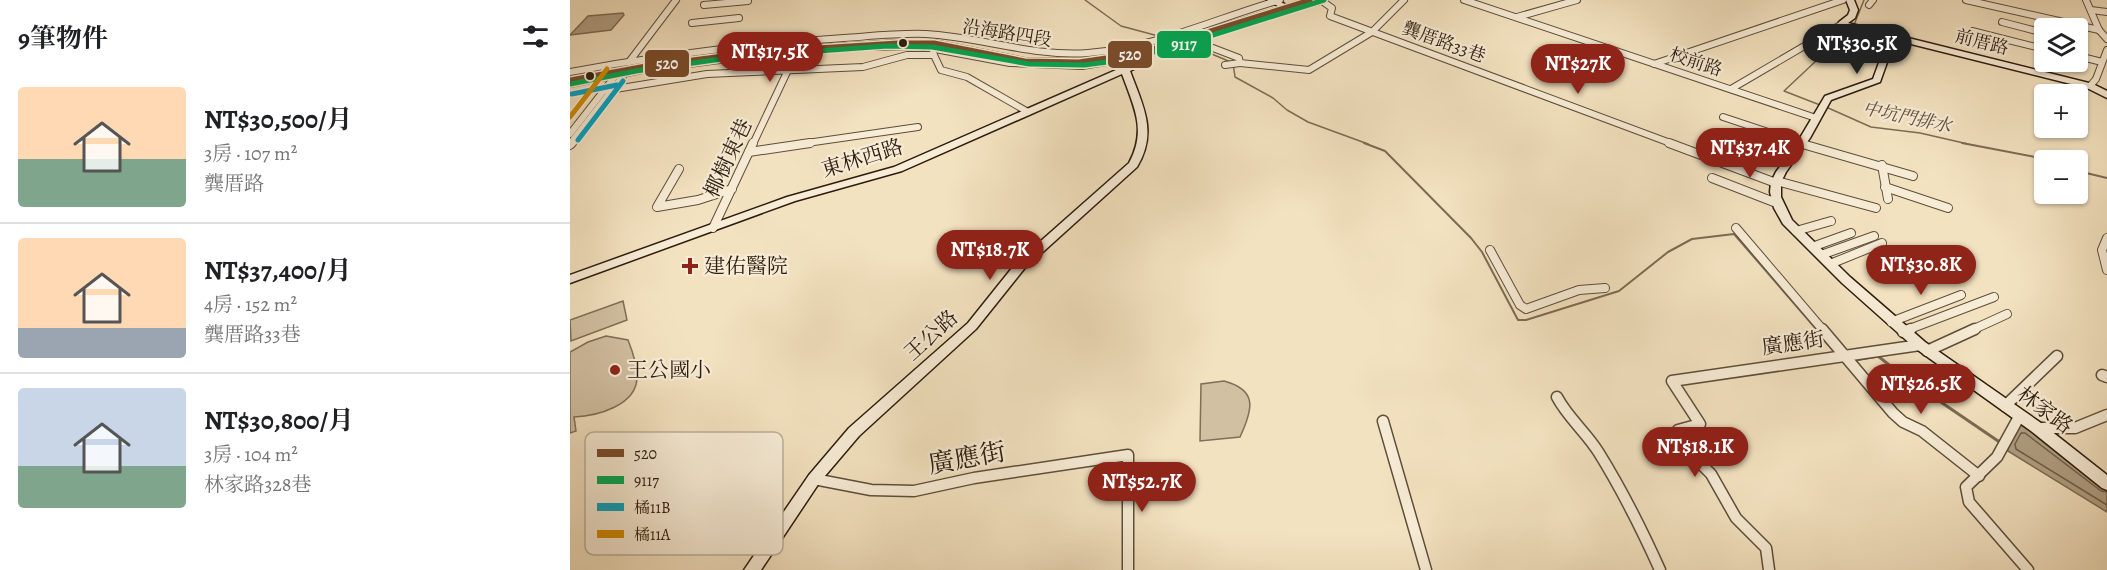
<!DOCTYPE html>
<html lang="zh-TW">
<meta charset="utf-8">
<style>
body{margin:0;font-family:Alegreya,"Noto Serif TC",serif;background:#f2f2f2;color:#202124;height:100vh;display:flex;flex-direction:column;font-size:22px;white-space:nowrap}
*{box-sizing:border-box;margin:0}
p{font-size:20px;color:#757577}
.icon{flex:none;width:33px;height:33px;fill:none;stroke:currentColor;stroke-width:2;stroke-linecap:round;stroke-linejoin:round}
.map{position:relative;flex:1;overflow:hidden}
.sheet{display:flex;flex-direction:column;background:#fff;width:570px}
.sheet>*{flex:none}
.controls{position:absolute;left:1464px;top:18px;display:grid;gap:12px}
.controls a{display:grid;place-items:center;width:54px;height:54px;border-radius:6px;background:#fff;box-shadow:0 2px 4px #0004;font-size:30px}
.price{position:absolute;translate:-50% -51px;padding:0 14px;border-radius:21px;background:#8f2418;color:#fff;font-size:20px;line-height:39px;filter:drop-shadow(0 2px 3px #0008)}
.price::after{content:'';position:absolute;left:50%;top:36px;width:18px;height:14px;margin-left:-9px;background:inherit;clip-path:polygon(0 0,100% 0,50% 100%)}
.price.active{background:#222;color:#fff}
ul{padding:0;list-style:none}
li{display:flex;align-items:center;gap:18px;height:150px;padding:0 18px}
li+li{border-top:2px solid #e0e0e0}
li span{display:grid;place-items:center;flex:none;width:168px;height:120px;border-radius:6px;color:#555}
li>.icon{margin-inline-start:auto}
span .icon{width:72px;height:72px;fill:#fffc;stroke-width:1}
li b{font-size:26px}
h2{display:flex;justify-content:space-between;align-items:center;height:72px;padding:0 18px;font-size:26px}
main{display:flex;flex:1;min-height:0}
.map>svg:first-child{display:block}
.green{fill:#d1c0a2;stroke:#7f6e58;stroke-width:1.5}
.water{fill:#b09f83;stroke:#7c6b54;stroke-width:1.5}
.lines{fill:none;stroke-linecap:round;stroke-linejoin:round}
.shore{stroke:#6e5e48;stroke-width:1.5}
.stream-far2{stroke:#7c6b54;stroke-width:1.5}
.stream-far1{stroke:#7c6b54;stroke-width:2}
.stream{stroke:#7c6b54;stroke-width:3}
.street-far2-casing{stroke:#5e4e3a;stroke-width:8}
.street-far1-casing{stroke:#5e4e3a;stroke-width:10}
.street-casing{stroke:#5e4e3a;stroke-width:13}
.secondary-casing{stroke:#2d1c0e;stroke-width:3}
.primary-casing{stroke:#2d1c0e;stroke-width:2}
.street-far2{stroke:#f7ecd6;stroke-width:6}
.street-far1{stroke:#f7ecd6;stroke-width:8}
.street{stroke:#f7ecd6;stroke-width:10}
.secondary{fill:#f7ecd6;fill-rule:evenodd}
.primary{fill:#f3e2c0;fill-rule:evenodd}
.bus-1-casing{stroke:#f7ecd6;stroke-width:8}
.bus-2-casing{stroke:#f7ecd6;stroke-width:8}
.bus-3-casing{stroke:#f7ecd6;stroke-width:8}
.bus-4-casing{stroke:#f7ecd6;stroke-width:8}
.bus-1{stroke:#7a4b2a;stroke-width:5}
.bus-2{stroke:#00a651;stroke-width:5}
.bus-3{stroke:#02a2c4;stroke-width:5}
.bus-4{stroke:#cf8a03;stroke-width:5}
.bus-dot{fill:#2d1c0e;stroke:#f7ecd6;stroke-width:2}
.poi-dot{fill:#8f2418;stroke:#f7ecd6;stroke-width:2}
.labels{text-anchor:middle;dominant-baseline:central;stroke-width:4.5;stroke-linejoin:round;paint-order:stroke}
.far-street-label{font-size:18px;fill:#2d1c0e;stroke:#f7ecd6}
.far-water-label{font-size:18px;font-style:italic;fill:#61503d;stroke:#f7ecd6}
.street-label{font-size:21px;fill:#2d1c0e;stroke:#f7ecd6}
.poi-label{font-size:21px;fill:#2d1c0e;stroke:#f7ecd6;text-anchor:start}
.near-street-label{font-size:26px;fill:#2d1c0e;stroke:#f7ecd6}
.key{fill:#f7ecd6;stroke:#baae9a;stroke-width:1.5}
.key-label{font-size:16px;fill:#2d1c0e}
.line-badge{stroke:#f7ecd6;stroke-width:2}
.badge-label{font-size:16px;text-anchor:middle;font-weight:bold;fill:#fff}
</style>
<main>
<section class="sheet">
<h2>9筆物件<svg class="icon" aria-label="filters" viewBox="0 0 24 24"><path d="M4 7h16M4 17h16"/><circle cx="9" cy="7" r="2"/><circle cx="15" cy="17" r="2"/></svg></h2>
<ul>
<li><span style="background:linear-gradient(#ffd9b3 60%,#7fa58c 0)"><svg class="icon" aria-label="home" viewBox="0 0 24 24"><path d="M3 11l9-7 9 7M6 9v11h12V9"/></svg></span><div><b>NT$30,500/月</b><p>3房 · 107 m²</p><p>龔厝路</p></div></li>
<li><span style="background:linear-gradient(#ffd9b3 75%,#9aa5b1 0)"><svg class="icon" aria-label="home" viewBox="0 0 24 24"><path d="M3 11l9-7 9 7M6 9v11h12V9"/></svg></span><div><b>NT$37,400/月</b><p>4房 · 152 m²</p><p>龔厝路33巷</p></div></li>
<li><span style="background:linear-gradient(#c9d6e8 65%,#7fa58c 0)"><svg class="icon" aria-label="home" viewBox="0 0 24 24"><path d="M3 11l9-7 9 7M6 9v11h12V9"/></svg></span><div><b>NT$30,800/月</b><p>3房 · 104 m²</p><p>林家路328巷</p></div></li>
</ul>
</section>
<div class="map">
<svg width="1537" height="570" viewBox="0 0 1537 570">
<rect width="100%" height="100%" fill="#f3e2c0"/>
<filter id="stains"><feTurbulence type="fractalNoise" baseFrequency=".00333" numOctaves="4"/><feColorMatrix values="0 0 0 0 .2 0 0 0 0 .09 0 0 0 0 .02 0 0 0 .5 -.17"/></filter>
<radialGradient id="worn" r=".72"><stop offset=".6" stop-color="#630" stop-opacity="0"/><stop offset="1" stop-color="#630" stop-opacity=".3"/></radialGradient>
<g class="green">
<path d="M53,301L57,320L1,341L0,320Z"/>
<path d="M36,336L58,340C62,350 67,366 67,377C67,406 26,416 4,417L6,431L0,433V352L18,342Z"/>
<path d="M654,381C688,390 683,409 670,437L630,441L631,384Z"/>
</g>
<g class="water">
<path d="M53,13L54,15L41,30L0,35L18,16Z"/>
<path d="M1450,422L1537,488V512L1438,451L1439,443Z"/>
</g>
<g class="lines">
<path class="shore" d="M1537,492L1531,491L1455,433H1451L1445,444L1446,449L1537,505"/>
<g class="stream-far2">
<path d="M515,0L551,26L592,37"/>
<path d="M1284,25L1294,0"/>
<path d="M618,44L663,63L665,77L703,98L717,110L738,122L798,144"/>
<path d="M1250,105L1214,91L1280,29"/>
<path d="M1256,107L1301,127L1350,133L1398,144"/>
</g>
<g class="stream-far1">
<path d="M794,143L815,151L901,238L912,252L948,320H956L1049,291L1098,252L1122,239L1164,234L1247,330"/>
<path d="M1392,143L1465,157L1474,162"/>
<path d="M1508,171L1537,178"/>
</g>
<g class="stream">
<path d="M1245,329L1266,353"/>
<path d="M1285,360L1308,356L1334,377L1431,443"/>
</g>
<defs>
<g id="street-far2">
<path d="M894,0L1246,118"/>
<path d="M1396,0L1529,30"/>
<path d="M1516,0L1529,30L1537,39"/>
<path d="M752,1L762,8L760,16L1103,144"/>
<path d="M134,5L178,1"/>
<path d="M1299,5L1303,0"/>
<path d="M1521,10L1537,12"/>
<path d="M947,17L1007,0"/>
<path d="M1432,22L1474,33"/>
<path d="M122,23L169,18"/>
<path d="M1402,31L1474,49"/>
<path d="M622,40L669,58L670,63L739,70L802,32L834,0"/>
<path d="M304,47L349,46L440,63L512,66L572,56L695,16L754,0"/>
<path d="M363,53L371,70L397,77L458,112"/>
<path d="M1508,56L1532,62"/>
<path d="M59,62L106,0"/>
<path d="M1084,64L1273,0"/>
<path d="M655,65L670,63"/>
<path d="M0,72C91,55 182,44 274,38C302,36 329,33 356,34C410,37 463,57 518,53C584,48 647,18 710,0"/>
<path d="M0,84L72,70L180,56"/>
<path d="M1520,86L1526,79L1537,50"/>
<path d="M1161,89L1272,24"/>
<path d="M33,91L137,74L293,67L337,55H364"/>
<path d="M1153,117L1234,144"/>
<path d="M0,134L46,75"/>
<path d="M0,144L56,72"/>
<path d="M183,144L218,70"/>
<path d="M230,144L348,127"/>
</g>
<g id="street-far1">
<path d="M1099,143L1206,183"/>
<path d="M1229,143L1343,176"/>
<path d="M0,145L2,143"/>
<path d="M179,152L240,143"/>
<path d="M1312,165L1318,199"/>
<path d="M109,169L87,207L128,200L162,189"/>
<path d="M1142,178L1209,204"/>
<path d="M1207,181L1306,208"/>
<path d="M1315,187L1378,208"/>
<path d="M143,228L183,143"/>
<path d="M1166,228L1253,330"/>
<path d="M1226,231L1261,221"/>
<path d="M1537,238L1532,250L1537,270"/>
<path d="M1242,247L1281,233"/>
<path d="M920,250L950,305L956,309L1009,290L1035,288"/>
<path d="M1251,255L1304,236"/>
<path d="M1260,264L1312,243"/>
<path d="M1321,322L1391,295"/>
<path d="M1337,330L1424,297"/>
<path d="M1402,330L1437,314"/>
</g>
<g id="street">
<path d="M1252,329L1323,413L1333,422L1352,431L1409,476"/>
<path d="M1333,332L1341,329"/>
<path d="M1357,351L1405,329"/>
<path d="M1532,375L1537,377"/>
<path d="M987,397C998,418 1017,433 1029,453C1052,490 1072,530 1090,570"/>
<path d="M1435,406L1487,356"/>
<path d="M1449,417L1427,457L1396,487L1399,502L1458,570"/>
<path d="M813,421L856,570"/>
<path d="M1470,428H1505L1537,415"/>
<path d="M244,479L301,490L344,491L404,478L558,455V570"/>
<path d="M1199,570L1196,548L1166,518L1141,474L1112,445L1108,430L1130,424L1102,381L1350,345"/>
</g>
<g id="secondary">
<path d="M697,0H707L724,9L717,11Z"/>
<path d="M1276,0H1284L1288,10L1285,18L1278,23L1523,84L1537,91V98L1517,88L1325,40L1310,82L1261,100L1240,138L1216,172L1211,182V197L1222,220L1280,277L1355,342L1471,423L1537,475V490L1532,488L1461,431L1345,348L1272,283L1213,224L1204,208L1200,192L1201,182L1206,172L1227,143L1255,96L1303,79L1318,38L1269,26V22L1278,15L1280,10Z"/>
<path d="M561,44H567L576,56L568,67L560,71C573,106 588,132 567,167L454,269L406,329L289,436L249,483L191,570H174L239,475L279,428L398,323L446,263L559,163C577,130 564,107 552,74L332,171L225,201L0,283V275L217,197L324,167L562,63L568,56L560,46Z"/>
</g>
<path id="primary" d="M731,0H744L573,55L509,65L455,64L364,46H328L185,55L76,69L0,83V77L76,63L185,49L328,40H364L455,58L509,59L569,50Z"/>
</defs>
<use href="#street-far2" class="street-far2-casing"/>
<use href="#street-far1" class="street-far1-casing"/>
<use href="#street" class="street-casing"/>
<use href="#secondary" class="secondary-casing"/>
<use href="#primary" class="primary-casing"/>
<use href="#street-far2" class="street-far2"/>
<use href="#street-far1" class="street-far1"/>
<use href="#street" class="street"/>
<use href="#secondary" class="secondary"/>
<use href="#primary" class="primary"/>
<defs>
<path id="bus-1" d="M0,80L76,66L185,52L328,43H364L455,61L509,62L570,53L740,0"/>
<path id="bus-2" d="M0,84L66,71L166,57L317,46L362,47L459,64L514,65L545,61L605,47L754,0"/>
<g id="bus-3">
<path d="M2,94L47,85"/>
<path d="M8,140L53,81"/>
</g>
<path id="bus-4" d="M0,117L37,69"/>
</defs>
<use href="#bus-1" class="bus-1-casing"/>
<use href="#bus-2" class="bus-2-casing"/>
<use href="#bus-3" class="bus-3-casing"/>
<use href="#bus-4" class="bus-4-casing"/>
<use href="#bus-1" class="bus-1"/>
<use href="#bus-2" class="bus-2"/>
<use href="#bus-3" class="bus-3"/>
<use href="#bus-4" class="bus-4"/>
</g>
<g class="bus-dot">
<circle cx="333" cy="43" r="5"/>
<circle cx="20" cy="76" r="5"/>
</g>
<g class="poi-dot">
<path d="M117 257h6v6h6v6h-6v6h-6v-6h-6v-6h6z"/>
<circle cx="45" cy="370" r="6"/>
</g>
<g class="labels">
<g class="far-street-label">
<text transform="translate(437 33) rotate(9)">沿海路四段</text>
<text transform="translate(874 42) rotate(20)">龔厝路33巷</text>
<text transform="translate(1412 42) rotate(14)">前厝路</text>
<text transform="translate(1126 62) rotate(18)">校前路</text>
</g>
<g class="far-water-label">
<text transform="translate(1337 117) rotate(12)">中坑門排水</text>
</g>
<g class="street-label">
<text transform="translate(158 158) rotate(-65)">椰樹東巷</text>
<text transform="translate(292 158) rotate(-17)">東林西路</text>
<text transform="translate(361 335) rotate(-42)">王公路</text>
<text transform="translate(1223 343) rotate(-8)">廣應街</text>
<text transform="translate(1475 410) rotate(37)">林家路</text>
</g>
<g class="poi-label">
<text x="134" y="266">建佑醫院</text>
<text x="57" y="370">王公國小</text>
</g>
<g class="near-street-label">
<text transform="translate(397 458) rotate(-10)">廣應街</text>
</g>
</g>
<rect x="15" y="432" width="198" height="123" rx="9" class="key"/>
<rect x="27" y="449" width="27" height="8" fill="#7a4b2a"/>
<rect x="27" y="476" width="27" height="8" fill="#00a651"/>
<rect x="27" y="503" width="27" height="8" fill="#02a2c4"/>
<rect x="27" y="530" width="27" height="8" fill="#cf8a03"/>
<g class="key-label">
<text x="64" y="459">520</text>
<text x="64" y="486">9117</text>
<text x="64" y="513">橘11B</text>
<text x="64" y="540">橘11A</text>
</g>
<g class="line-badge">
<rect x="586" y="30" width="56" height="29" rx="6" fill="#00a651"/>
<rect x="537" y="40" width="46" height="29" rx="6" fill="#7a4b2a"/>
<rect x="74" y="49" width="46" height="29" rx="6" fill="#7a4b2a"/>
</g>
<g class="badge-label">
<text x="614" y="50">9117</text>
<text x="560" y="60">520</text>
<text x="97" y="69">520</text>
</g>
<rect width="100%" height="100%" filter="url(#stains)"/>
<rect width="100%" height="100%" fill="url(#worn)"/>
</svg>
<div class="controls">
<a><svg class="icon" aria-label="layers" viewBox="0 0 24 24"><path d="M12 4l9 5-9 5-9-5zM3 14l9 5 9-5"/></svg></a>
<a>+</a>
<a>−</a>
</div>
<b class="price active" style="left:1287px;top:75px">NT$30.5K</b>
<b class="price" style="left:200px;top:83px">NT$17.5K</b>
<b class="price" style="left:1008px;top:95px">NT$27K</b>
<b class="price" style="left:1180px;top:179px">NT$37.4K</b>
<b class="price" style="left:420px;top:281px">NT$18.7K</b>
<b class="price" style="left:1351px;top:296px">NT$30.8K</b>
<b class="price" style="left:1351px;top:415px">NT$26.5K</b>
<b class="price" style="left:1125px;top:478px">NT$18.1K</b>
<b class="price" style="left:572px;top:513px">NT$52.7K</b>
</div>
</main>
